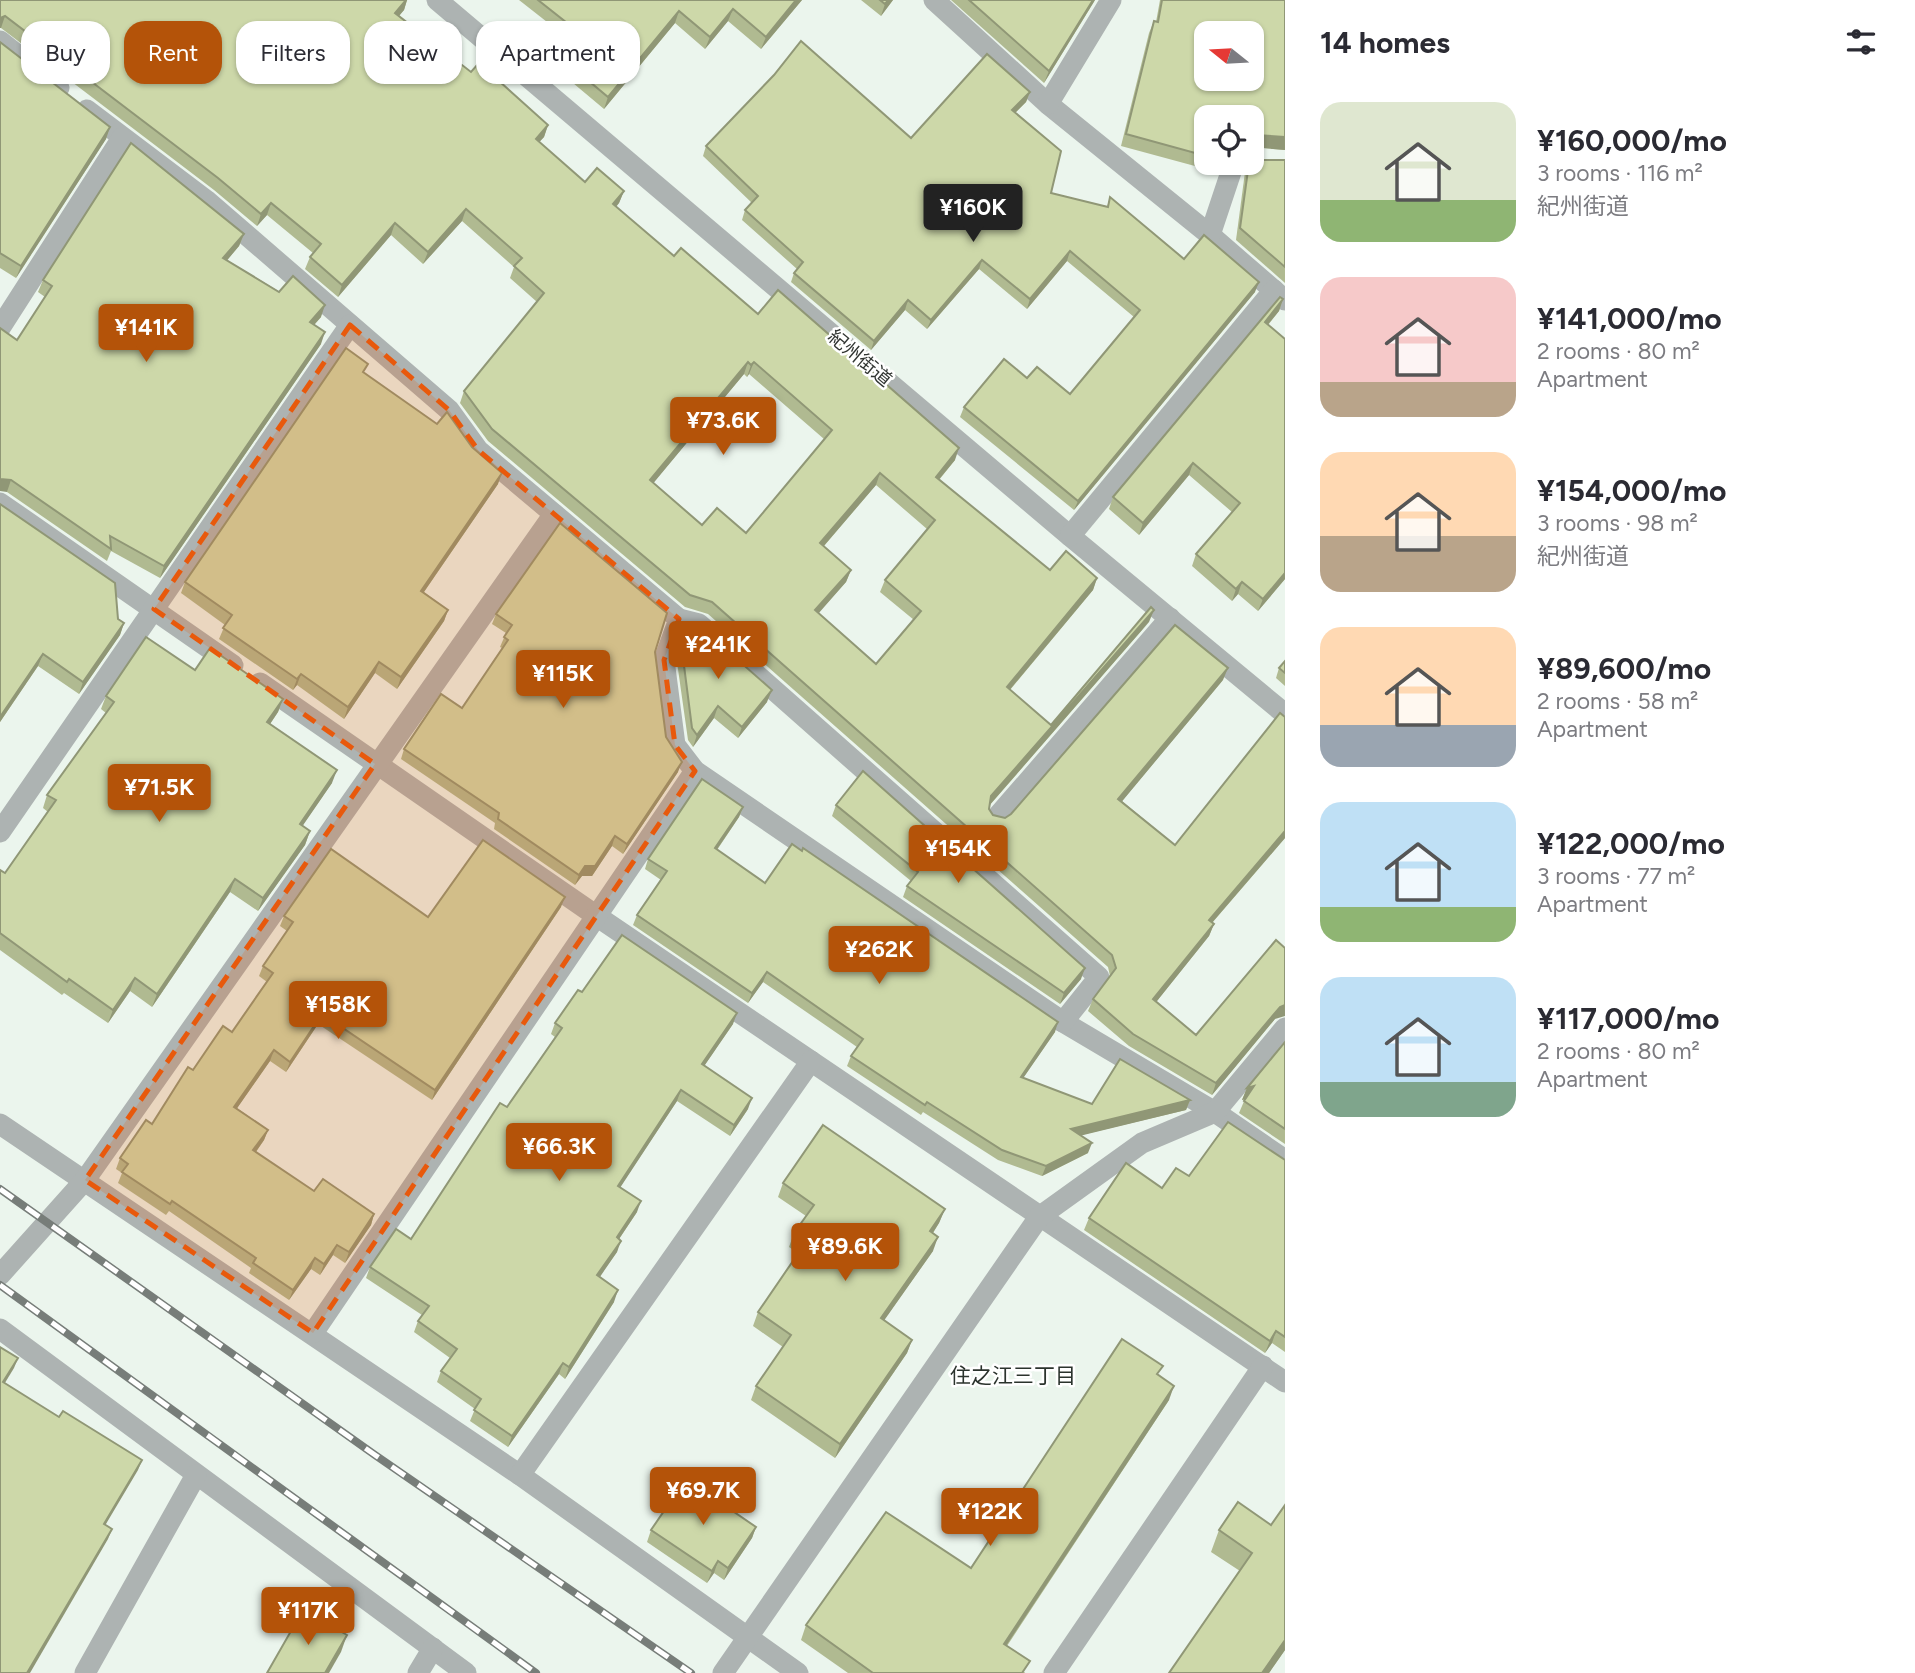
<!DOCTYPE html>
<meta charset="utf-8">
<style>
body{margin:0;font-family:Figtree,"Noto Sans JP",sans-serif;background:#f2f2f3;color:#2b2b33;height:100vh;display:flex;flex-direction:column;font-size:26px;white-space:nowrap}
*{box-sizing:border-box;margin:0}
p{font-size:23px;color:#7c7c81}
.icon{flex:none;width:38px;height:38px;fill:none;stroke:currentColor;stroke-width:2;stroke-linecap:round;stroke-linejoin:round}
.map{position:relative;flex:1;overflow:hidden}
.side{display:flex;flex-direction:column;background:#fff;width:630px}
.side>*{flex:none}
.top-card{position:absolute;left:21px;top:21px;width:665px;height:63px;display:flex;gap:14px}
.needle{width:46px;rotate:288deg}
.controls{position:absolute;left:1194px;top:21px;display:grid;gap:14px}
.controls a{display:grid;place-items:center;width:70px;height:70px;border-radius:14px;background:#fff;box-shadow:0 2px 5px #0004;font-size:35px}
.price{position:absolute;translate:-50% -60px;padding:0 16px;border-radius:7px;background:#b45309;color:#fff;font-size:23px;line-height:46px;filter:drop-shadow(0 2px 4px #0008)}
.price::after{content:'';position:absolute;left:50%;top:42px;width:21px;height:16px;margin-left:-10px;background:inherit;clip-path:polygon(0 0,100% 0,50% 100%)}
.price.current{background:#222;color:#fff}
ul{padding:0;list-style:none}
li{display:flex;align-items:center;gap:21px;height:175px;padding:0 35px}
li span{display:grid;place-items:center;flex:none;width:196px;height:140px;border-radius:21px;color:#555}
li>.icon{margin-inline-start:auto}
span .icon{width:84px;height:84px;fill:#fffc;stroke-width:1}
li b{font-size:30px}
h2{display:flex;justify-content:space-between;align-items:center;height:84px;padding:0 35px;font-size:30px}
.chip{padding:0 24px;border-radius:21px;background:#fff;box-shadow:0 2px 5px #0004;font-size:24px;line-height:63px}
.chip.current{background:#b45309;color:#fff}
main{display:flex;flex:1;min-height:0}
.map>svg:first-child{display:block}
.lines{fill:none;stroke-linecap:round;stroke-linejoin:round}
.minor{stroke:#adb3b2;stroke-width:21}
.rail-casing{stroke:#777d79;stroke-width:8}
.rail{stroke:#fff;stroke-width:5;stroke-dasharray:16;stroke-linecap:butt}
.wall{fill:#b0ba91;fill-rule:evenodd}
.shaded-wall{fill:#909776}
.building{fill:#cdd8a9;stroke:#909776;stroke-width:2;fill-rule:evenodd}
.marked{fill:#e8590c;fill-opacity:0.2;stroke:#e8590c;stroke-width:5;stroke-dasharray:14 9;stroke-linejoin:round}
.labels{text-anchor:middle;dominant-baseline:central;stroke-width:5;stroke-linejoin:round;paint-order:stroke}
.street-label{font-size:19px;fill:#313532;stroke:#fff}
.neighbourhood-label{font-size:21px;fill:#2b332d;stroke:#fff}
</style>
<main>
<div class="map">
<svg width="1285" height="1673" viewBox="0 0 1285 1673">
<rect width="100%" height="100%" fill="#ebf5ed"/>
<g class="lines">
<g class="minor">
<path d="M437,0L1070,536L1285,714"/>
<path d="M934,0L1048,104L1210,235L1285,300"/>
<path d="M0,41L59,88"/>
<path d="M1048,104L1111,0"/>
<path d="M87,110L206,200L449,410L478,450L679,619L664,660L675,745L695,771L1063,1022L1215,1112L1285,1160"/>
<path d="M1210,235L1234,163"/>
<path d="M0,328L122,138"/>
<path d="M0,503L233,665"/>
<path d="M1070,536L1274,290"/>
<path d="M679,619L699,624L1099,977L1063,1022"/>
<path d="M260,683L598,917L1285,1382"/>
<path d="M997,817L1170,618"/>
<path d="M0,832L350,325"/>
<path d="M0,1124L520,1475L798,1673"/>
<path d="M0,1275L85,1180L554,514"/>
<path d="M0,1329L466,1673"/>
<path d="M313,1333L695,771"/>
<path d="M520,1475L811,1061"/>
<path d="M85,1673L196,1475"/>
<path d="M418,1673L433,1648"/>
<path d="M723,1673L1039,1217L1142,1143L1215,1112L1285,1028"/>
<path d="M1054,1673L1263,1366"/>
</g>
<defs>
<g id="rail">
<path d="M0,1189L375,1455L691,1673"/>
<path d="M0,1285L536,1673"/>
</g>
</defs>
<use href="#rail" class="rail-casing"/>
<use href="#rail" class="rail"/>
</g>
<g class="wall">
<path d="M0,0H407L404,10L399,16L471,72L548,125L544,137L539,142L585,182L624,191L619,203L616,207L674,256L758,314L955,460L939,480L1050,570L1097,578L1093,590L1010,690L1051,725L1149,622L989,806V809L993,815L1005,818L1223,680L1122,801L1175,845L1285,717V838L1212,923L1214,924L1209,936L1156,1002L1196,1035L1275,1019L1212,1095L1129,1046L1088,1011L1093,999L1110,976L1108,967L708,614L685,607L488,441L460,403L464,391L537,302L510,278L514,267L462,221L423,264L391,235L338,297L305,269L310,257L313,253L267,215L257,226L214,190L1,28ZM744,374L747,377L749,374L824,439L746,533L702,525L653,483ZM876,485L927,529L885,580L880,592L914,620L876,664L818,613L846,582L851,570L824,546Z"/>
<path d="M519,0H802L761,49L728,21L705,49L675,23L604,109L567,78L571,66L584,51Z"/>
<path d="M861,0H893L881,16Z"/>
<path d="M951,0H1095L1044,83Z"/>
<path d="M1160,0H1285V150L1251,147V117H1206V163H1221L1217,172L1121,146L1149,33L1154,21L1156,22Z"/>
<path d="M0,42L110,127L106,139L16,278L0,268Z"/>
<path d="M1030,92L1026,102L1015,113L1051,193L1107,207L1110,197L1184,259L1255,292L1074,510L960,417L964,407L1027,378L1070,394L1134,317L1067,261L1027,309L979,269L927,329L905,310L871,350L791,282L794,273L797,269L742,220L745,210L752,203L703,156L706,146L911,138Z"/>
<path d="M1285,160V283L1236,240L1245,172L1248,163Z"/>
<path d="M244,234L239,246L227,260L321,317L314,325L321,344L160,578L111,551L107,561L7,492L17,340L45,297L38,292L43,280Z"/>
<path d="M1283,299L1279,311L1268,325L1285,339V579L1258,611L1238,594L1232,601L1192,566L1196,554L1232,512L1189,475L1139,535L1109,509L1113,497Z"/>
<path d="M365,373L498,484L424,592L448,610L444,621L397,689L375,673L344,719L297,685L293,690L219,639L225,625L181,593L185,582Z"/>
<path d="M0,504L118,619L124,623L120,635L79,694L38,666L0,722Z"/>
<path d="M496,614L655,652L666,737L678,772L623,854L612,846L592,876H582L575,885L494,829L495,823L401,759L404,749L462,708L502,648L500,647L506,633L492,624Z"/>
<path d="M692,623L767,702L738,738L714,718L693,747L688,740L677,662Z"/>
<path d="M1285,661V686L1276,678L1279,668Z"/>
<path d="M195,670L283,699L278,712L270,724L332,783L302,826L310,831L305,845L258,911L230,892L152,1007L130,991L108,1023L64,993L62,995L0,950V870L5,873L48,812L43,808L47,795L106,713L101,709L106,696Z"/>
<path d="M836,805L1081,979L1060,1004L903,897L907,886L911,881L832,816Z"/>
<path d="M743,807L739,817L717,850L765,883L1055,1032L1023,1078L1092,1104L1190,1100L1186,1110L1081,1135L1088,1153L1042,1176L998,1160L923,1112L921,1115L847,1066L851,1056L857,1047L763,982L748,1003L633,925L637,915L661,880L645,869L648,859Z"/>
<path d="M561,907L432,1100L318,1024L286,1072L270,1061L237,1108L268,1130L264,1140L256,1152L314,1191L374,1214L371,1225L345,1263L333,1255L320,1275L311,1269L289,1300L249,1273L251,1268L169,1211L166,1215L118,1183L122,1173L116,1169L120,1158L152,1124L193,1070L232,1032L267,982L259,976L263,966L287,931L280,926L284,916L428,917Z"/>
<path d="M582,992L733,1024L704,1066L748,1109L730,1136L677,1101L620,1187L637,1212L619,1239L617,1252L599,1277L614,1302L565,1379L559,1374L508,1447L470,1421L475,1409L437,1382L441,1371L450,1358L414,1332L418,1321L422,1315L366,1278L370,1267L411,1239L507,1107L555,1037L551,1034L555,1023Z"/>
<path d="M1285,1042V1144L1239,1113L1245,1099L1242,1100L1247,1088Z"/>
<path d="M1283,1159L1285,1160V1352L1272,1343L1265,1353L1084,1230L1089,1218L1189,1176Z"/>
<path d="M783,1183L945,1209L939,1223L933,1233V1251L884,1320L912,1340L907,1353L835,1458L751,1400L756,1386L783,1347L753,1326L758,1312L798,1253L789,1247L794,1233L806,1216L778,1197Z"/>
<path d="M1159,1376L1169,1400L1007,1646L1025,1673H848L801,1640L806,1625L971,1568Z"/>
<path d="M1285,1505V1650L1269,1673L1240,1571L1211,1552L1219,1530L1271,1525Z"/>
<path d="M756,1527L752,1538L724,1580L714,1573L707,1583L647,1542L651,1530Z"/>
</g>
<g class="shaded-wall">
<path d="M406,0H407L404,10L391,25L395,13Z"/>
<path d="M796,0H802L761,49L766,37Z"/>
<path d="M888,0H893L881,16L885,4Z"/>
<path d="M1093,0H1095L1044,83L1049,71Z"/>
<path d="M733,9L728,21L705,49L710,37Z"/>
<path d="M679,11L675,23L604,109L608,97Z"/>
<path d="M5,16L1,28H0V18Z"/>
<path d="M1030,92L1026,102L1009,119L1012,110Z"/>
<path d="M548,125L544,137L531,151L536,139Z"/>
<path d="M110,127L106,139L16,278L21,266Z"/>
<path d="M1256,135L1285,137V150L1251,147V137Z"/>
<path d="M624,191L619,203L608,216L613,204Z"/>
<path d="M271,203L267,215L257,226L261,214Z"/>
<path d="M466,209L462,221L423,264L428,252Z"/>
<path d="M395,223L391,235L338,297L342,285Z"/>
<path d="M244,234L239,246L219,270L223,258Z"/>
<path d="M1070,251L1067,261L1027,309L1030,299Z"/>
<path d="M982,260L979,269L927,329L931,320Z"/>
<path d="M1259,282L1255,292L1074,510L1078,501Z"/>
<path d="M1283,299L1279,311L1260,334L1265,322Z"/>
<path d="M908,300L905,310L871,350L874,341Z"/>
<path d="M325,305L321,317L306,334L310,322Z"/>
<path d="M325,332L321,344L160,578L164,566Z"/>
<path d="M748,362L744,374L646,492L650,480Z"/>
<path d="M754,362L749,374L747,377L751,365Z"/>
<path d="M959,448L955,460L931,489L936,477Z"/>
<path d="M1193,463L1189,475L1139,535L1143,523Z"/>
<path d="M502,473L498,484L417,602L421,591Z"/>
<path d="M880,473L876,485L816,555L820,543Z"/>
<path d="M0,479L11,480L7,492L0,491Z"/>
<path d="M851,570L846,582L811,622L815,610Z"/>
<path d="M1285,573V579L1258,611L1263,599Z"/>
<path d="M1097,578L1093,590L1002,699L1007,687Z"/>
<path d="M1242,582L1238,594L1232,601L1236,589Z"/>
<path d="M448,610L444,621L397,689L401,677Z"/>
<path d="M1154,610L1149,622L987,808L991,796Z"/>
<path d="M124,623L120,635L79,694L83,682Z"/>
<path d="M43,654L38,666L0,722V717Z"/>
<path d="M379,662L375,673L344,719L348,707Z"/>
<path d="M1228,668L1223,680L1114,811L1118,799Z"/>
<path d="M301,674L297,685L293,690L297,679Z"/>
<path d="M772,690L767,702L738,738L742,727Z"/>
<path d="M283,699L278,712L262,736L267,722Z"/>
<path d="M718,706L714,718L693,747L697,735Z"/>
<path d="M682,762L678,772L623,854L627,844Z"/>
<path d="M337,770L332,783L295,837L300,824Z"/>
<path d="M743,807L739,817L711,858L715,848Z"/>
<path d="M310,831L305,845L258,911L263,898Z"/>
<path d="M1285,831V838L1204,932L1209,920Z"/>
<path d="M615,836L612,846L592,876H582L575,885L579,875L585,866Z"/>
<path d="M235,879L230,892L152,1007L157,994Z"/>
<path d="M565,897L561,907L432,1100L435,1090Z"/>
<path d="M1214,924L1209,936L1149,1011L1153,999Z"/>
<path d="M1085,968L1081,979L1060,1004L1064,993Z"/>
<path d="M767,972L763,982L748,1003L752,993Z"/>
<path d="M135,978L130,991L108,1023L113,1010Z"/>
<path d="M1285,1005V1016L1275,1019L1212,1095L1216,1083L1280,1007Z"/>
<path d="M737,1013L733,1024L698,1075L702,1064Z"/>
<path d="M322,1014L318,1024L286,1072L290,1062Z"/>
<path d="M1058,1022L1055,1032L1017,1087L1021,1077Z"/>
<path d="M274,1050L270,1061L231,1117L234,1107Z"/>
<path d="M1254,1086L1250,1098L1242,1100L1247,1088Z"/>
<path d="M681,1090L677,1101L614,1197L618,1186Z"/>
<path d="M752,1098L748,1109L730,1136L734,1125Z"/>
<path d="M1190,1100L1186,1110L1067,1139L1071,1129Z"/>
<path d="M268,1130L264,1140L250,1160L253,1150Z"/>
<path d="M1092,1143L1088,1153L1042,1176L1046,1166Z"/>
<path d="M641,1201L637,1212L613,1248L617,1237Z"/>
<path d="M945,1209L939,1223L925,1245L930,1231Z"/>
<path d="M374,1214L371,1225L345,1263L349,1252Z"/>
<path d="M938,1237L933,1251L876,1332L881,1318Z"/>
<path d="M621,1241L617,1252L593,1287L597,1275Z"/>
<path d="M337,1245L333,1255L320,1275L324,1264Z"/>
<path d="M315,1258L311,1269L289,1300L293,1290Z"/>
<path d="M618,1290L614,1302L565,1379L569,1367Z"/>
<path d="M1276,1331L1272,1343L1265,1353L1270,1341Z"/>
<path d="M912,1340L907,1353L835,1458L840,1444Z"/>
<path d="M18,1358L14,1368L0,1391L3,1382Z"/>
<path d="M563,1363L559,1374L508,1447L512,1436Z"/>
<path d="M1174,1386L1169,1400L998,1658L1004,1644Z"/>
<path d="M142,1460L138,1470L100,1534L104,1524Z"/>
<path d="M756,1527L752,1538L724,1580L728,1568Z"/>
<path d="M112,1529L108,1539L30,1673H27Z"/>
<path d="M718,1561L714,1573L707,1583L712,1571Z"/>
<path d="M347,1635L341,1652L329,1673H325Z"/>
<path d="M1285,1640V1650L1269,1673H1262Z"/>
</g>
<g class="building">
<path d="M0,0H406L395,13L471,72L479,63L548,125L536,139L585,182L597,168L624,191L613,204L674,256L681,248L758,314L778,290L959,448L936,477L1050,570L1066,551L1097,578L1007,687L1051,725L1151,607L1154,610L991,796L989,809L993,815L1005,818L1011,814L1175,625L1228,668L1118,799L1175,845L1280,713L1285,717V831L1209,920L1214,924L1153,999L1196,1035L1276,940L1285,948V1005L1280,1007L1216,1083L1133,1034L1093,999L1116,968L1112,955L712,602L690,595L492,429L464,391L544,293L514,266L522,258L466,209L428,252L395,223L342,285L310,257L321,244L271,203L261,214L218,178L5,16L0,18ZM748,362L751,365L754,362L832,430L746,533L717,508L702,525L650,480ZM880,473L935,520L885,580L921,611L876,664L815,610L851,570L820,543Z"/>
<path d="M538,0H796L766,37L733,9L710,37L679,11L608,97L571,66L591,42Z"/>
<path d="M880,0H888L885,4Z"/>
<path d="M969,0H1093L1049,71Z"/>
<path d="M1162,0H1285V137L1256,135L1251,137V117H1206V156L1126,134L1154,21L1158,22ZM1206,33H1251V79H1206Z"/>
<path d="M801,41L911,138L987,54L1030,92L1012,110L1061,151L1051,193L1108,207L1110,197L1184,259L1204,235L1259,282L1078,501L964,407L1004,359L1027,378L1037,367L1070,394L1140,310L1070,251L1030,299L982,260L931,320L908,300L874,341L794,273L803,262L745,210L758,196L706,146L774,75Z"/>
<path d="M0,42L110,127L21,266L0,253Z"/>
<path d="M131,143L244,234L223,258L279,292L293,276L325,305L310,322L325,332L164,566L110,536L111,549L11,480L0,479V328L17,340L52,286L43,280Z"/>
<path d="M1251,160H1285V267L1240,228L1249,163H1251Z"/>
<path d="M1280,297L1283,299L1265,322L1285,339V573L1263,599L1242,582L1236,589L1196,554L1240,503L1193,463L1143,523L1113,497Z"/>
<path d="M346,348L368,364L363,372L437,424L447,412L472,447L502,473L421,591L448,610L401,677L379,662L348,707L301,674L297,679L223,628L232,615L185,582Z"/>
<path d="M0,504L115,583L118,619L124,623L83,682L43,654L0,717Z"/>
<path d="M560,523L667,613L655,652L666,737L682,762L627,844L615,836L595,866H585L579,875L498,819L499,813L404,749L441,694L462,708L508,640L504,637L512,625L496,614Z"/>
<path d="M692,623L697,624L772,690L742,727L718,706L697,735L692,728L682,650Z"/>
<path d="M146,637L195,670L210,648L283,699L267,722L337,770L300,824L310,831L263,898L235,879L157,994L135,978L113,1010L69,979L67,982L0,933V870L5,873L56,800L47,795L114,702L106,696Z"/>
<path d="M1285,661V673L1279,668Z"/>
<path d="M863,771L1085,968L1064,993L907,886L918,872L836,805Z"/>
<path d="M702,779L743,807L715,848L765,883L792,844L802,851L803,848L1058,1022L1021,1077L1092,1104L1120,1059L1190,1100L1071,1129L1092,1143L1046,1166L1002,1150L927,1102L925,1105L851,1056L863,1039L767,972L752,993L637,915L667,871L648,859Z"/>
<path d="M483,840L565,897L435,1090L322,1014L290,1062L274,1050L234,1107L268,1130L253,1150L314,1191L323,1179L374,1214L349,1252L337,1245L324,1264L315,1258L293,1290L253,1263L256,1258L172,1201L170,1204L122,1172L128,1164L120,1158L146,1120L152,1124L188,1067L193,1070L223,1026L232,1032L273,973L263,966L293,922L284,916L331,849L428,917Z"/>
<path d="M622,935L737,1013L702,1064L752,1098L734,1125L681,1090L618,1186L641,1201L617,1237L621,1241L597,1275L618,1290L569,1367L563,1363L512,1436L474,1410L481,1399L441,1371L457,1349L418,1321L429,1306L370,1267L396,1229L411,1239L500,1103L507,1107L562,1028L555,1023L578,990L582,992Z"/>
<path d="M1285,1042V1129L1244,1101L1254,1086L1247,1088Z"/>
<path d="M1228,1122L1285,1160V1337L1276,1331L1270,1341L1089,1218L1126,1163L1162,1188L1176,1168L1189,1176Z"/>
<path d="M823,1125L945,1209L930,1231L938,1237L881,1318L912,1340L840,1444L756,1386L791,1335L758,1312L806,1242L794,1233L814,1205L783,1183Z"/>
<path d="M1122,1339L1163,1366L1157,1374L1174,1386L1004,1644L1030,1661L1022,1673H873L806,1625L886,1512L971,1568Z"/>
<path d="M0,1347L18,1358L3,1382L59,1417L63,1411L142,1460L104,1524L112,1529L27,1673H0Z"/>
<path d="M686,1479L756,1527L728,1568L718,1561L712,1571L651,1530Z"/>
<path d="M1238,1502L1271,1525L1285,1505V1640L1262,1673H1169L1252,1553L1219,1530Z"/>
<path d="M303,1610L347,1635L325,1673H267Z"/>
</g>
<path class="marked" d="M350,325L449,410L478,450L679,619L664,660L675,745L695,771L313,1333L85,1180L375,764L154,609Z"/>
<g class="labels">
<g class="street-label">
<text transform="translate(860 358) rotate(40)">紀州街道</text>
</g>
<g class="neighbourhood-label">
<text x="1013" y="1375">住之江三丁目</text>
</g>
</g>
</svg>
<div class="controls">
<a><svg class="needle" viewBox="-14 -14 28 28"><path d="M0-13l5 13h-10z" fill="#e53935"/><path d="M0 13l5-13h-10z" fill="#7c7c81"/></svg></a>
<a><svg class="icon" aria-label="locate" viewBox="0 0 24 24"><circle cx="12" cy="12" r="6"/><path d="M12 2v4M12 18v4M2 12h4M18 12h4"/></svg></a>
</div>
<b class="price current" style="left:973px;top:244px">¥160K</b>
<b class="price" style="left:146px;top:364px">¥141K</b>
<b class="price" style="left:723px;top:457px">¥73.6K</b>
<b class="price" style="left:718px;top:681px">¥241K</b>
<b class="price" style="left:563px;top:710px">¥115K</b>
<b class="price" style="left:159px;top:824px">¥71.5K</b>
<b class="price" style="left:958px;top:885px">¥154K</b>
<b class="price" style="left:879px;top:986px">¥262K</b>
<b class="price" style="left:338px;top:1041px">¥158K</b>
<b class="price" style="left:559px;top:1183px">¥66.3K</b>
<b class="price" style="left:845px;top:1283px">¥89.6K</b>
<b class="price" style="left:703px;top:1527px">¥69.7K</b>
<b class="price" style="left:990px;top:1548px">¥122K</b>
<b class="price" style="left:308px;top:1647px">¥117K</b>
<div class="top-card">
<a class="chip">Buy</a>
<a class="chip current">Rent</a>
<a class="chip">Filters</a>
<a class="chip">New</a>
<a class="chip">Apartment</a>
</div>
</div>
<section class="side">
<h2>14 homes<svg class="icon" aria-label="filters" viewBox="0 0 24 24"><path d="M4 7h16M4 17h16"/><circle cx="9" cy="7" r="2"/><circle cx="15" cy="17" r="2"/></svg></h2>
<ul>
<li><span style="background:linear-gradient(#dfe7d0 70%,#8fb573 0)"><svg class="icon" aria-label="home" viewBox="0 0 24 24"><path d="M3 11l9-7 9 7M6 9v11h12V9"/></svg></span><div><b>¥160,000/mo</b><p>3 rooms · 116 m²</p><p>紀州街道</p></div></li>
<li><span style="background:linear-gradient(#f6c9c9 75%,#b9a48a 0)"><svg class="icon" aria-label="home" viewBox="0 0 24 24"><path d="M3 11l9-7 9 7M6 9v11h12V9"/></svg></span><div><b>¥141,000/mo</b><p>2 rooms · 80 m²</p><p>Apartment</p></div></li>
<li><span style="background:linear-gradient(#ffd9b3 60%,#b9a48a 0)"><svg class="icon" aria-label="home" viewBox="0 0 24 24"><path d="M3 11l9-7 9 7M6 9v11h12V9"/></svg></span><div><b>¥154,000/mo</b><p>3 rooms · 98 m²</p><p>紀州街道</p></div></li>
<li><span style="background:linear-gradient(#ffd9b3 70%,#9aa5b1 0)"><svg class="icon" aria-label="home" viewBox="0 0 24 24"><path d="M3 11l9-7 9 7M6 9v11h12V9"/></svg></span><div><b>¥89,600/mo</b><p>2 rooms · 58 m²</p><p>Apartment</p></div></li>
<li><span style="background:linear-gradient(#bfe0f5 75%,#8fb573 0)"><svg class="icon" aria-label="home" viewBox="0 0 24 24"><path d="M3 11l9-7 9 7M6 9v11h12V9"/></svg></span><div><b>¥122,000/mo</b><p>3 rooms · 77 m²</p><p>Apartment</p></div></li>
<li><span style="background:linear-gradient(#bfe0f5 75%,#7fa58c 0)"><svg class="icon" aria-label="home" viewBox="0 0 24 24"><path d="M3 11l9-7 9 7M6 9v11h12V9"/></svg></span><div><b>¥117,000/mo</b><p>2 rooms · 80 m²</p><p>Apartment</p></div></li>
</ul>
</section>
</main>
